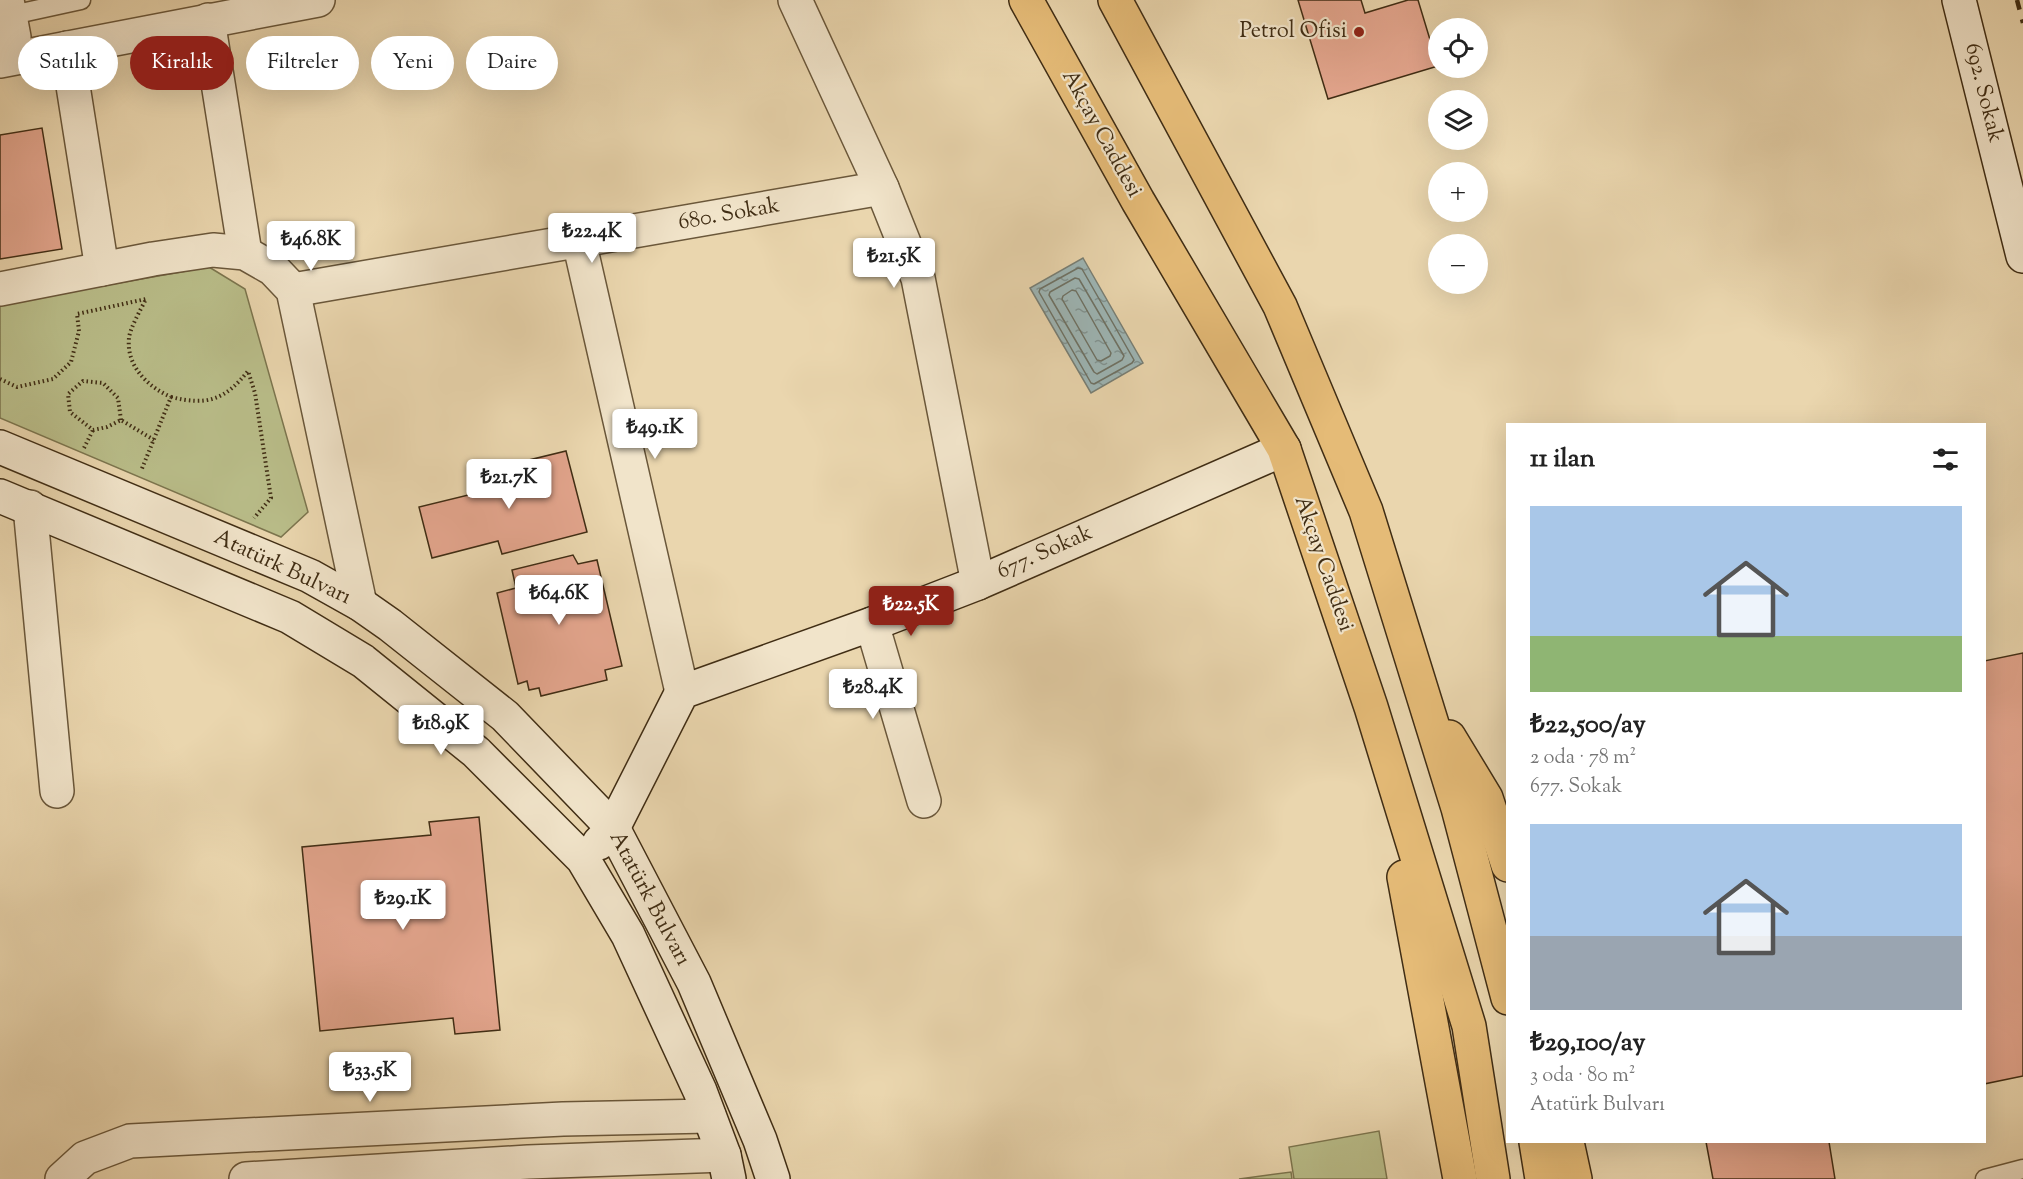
<!DOCTYPE html>
<html lang="tr">
<meta charset="utf-8">
<style>
body{margin:0;font-family:"Sorts Mill Goudy",serif;background:#f6f6f6;color:#222;height:100vh;display:flex;flex-direction:column;font-size:22px;white-space:nowrap}
*{box-sizing:border-box;margin:0}
p{font-size:20px;color:#767676}
.icon{flex:none;width:33px;height:33px;fill:none;stroke:currentColor;stroke-width:2;stroke-linecap:round;stroke-linejoin:round}
.map{position:relative;flex:1;overflow:hidden}
.sheet{position:absolute;left:1506px;top:423px;width:480px;height:720px;display:flex;flex-direction:column;background:#fff;border-radius:0px;box-shadow:0 6px 24px #0002}
.sheet>*{flex:none}
.guide{position:absolute;left:18px;top:36px;width:570px;height:54px;display:flex;gap:12px}
.buttons{position:absolute;left:1428px;top:18px;display:grid;gap:12px}
.buttons a{display:grid;place-items:center;width:60px;height:60px;border-radius:50%;background:#fff;box-shadow:0 6px 24px #0002;font-size:30px}
.price{position:absolute;translate:-50% -51px;padding:0 14px;border-radius:6px;background:#fff;color:#222;font-size:20px;line-height:39px;filter:drop-shadow(0 2px 3px #0008)}
.price::after{content:'';position:absolute;left:50%;top:36px;width:18px;height:14px;margin-left:-9px;background:inherit;clip-path:polygon(0 0,100% 0,50% 100%)}
.price.active{background:#8f2418;color:#fff}
ul{padding:0;list-style:none}
li{display:grid;align-content:center;gap:12px;height:318px;padding:0 24px}
li span{display:grid;place-items:center;height:186px;border-radius:0px;color:#555}
li>.icon{margin-inline-start:auto}
span .icon{width:108px;height:108px;fill:#fffc;stroke-width:1}
li b{font-size:26px}
h2{display:flex;justify-content:space-between;align-items:center;height:72px;padding:0 24px;font-size:26px}
.pill{padding:0 21px;border-radius:27px;background:#fff;box-shadow:0 6px 24px #0002;font-size:21px;line-height:54px}
.pill.active{background:#8f2418;color:#fff}
.map>svg:first-child{display:block}
.park{fill:#b9bd89;stroke:#7c754e;stroke-width:1.5}
.water{fill:url(#water-ripples);stroke:#787f75;stroke-width:1.5}
.lines{fill:none;stroke-linecap:round;stroke-linejoin:round}
.shore{stroke:#6e7265;stroke-width:1.5}
.building{fill:#e3a58d;stroke:#402d14;stroke-width:1.5}
.lane-casing{stroke:#6a573a;stroke-width:21}
.street-casing{stroke:#6a573a;stroke-width:36}
.secondary-casing{stroke:#402d14;stroke-width:36}
.highway-casing{stroke:#402d14;stroke-width:36}
.path{stroke:#402d14;stroke-width:4;stroke-dasharray:1.5 3;stroke-linecap:butt}
.lane{stroke:#f1e4ca;stroke-width:18}
.street{stroke:#f1e4ca;stroke-width:33}
.secondary{stroke:#f1e4ca;stroke-width:33}
.highway{stroke:#e5bb77;stroke-width:33}
.rail{stroke:#402d14;stroke-width:4.5;stroke-dasharray:10 10;stroke-linecap:butt}
.poi-dot{fill:#8f2418;stroke:#f1e4ca;stroke-width:2}
.labels{text-anchor:middle;dominant-baseline:central;stroke-width:4.5;stroke-linejoin:round;paint-order:stroke}
.poi-label{font-size:22px;fill:#402d14;stroke:#f1e4ca;text-anchor:end}
.street-label{font-size:22px;fill:#402d14;stroke:#f1e4ca}
</style>
<div class="map">
<svg width="2023" height="1179" viewBox="0 0 2023 1179">
<defs>
<pattern id="water-ripples" width="26" height="14" patternUnits="userSpaceOnUse" patternTransform="scale(1.5)"><rect width="26" height="14" fill="#9db6b6"/><path d="M2 4q2-2 4 0t4 0M15 11q2-2 4 0t4 0" fill="none" stroke="#819493"/></pattern>
</defs>
<rect width="100%" height="100%" fill="#ead6ae"/>
<filter id="stains"><feTurbulence type="fractalNoise" baseFrequency=".00333" numOctaves="4"/><feColorMatrix values="0 0 0 0 .2 0 0 0 0 .09 0 0 0 0 .02 0 0 0 .5 -.17"/></filter>
<radialGradient id="worn" r=".72"><stop offset=".6" stop-color="#630" stop-opacity="0"/><stop offset="1" stop-color="#630" stop-opacity=".3"/></radialGradient>
<g class="park">
<path d="M209,267L245,289L308,512L281,537L0,418V304Z"/>
<path d="M1379,1131L1387,1179H1294L1289,1147Z"/>
<path d="M1291,1172L1292,1179H1239Z"/>
</g>
<path class="water" d="M1083,258L1143,363L1091,393L1030,288Z"/>
<g class="lines">
<g class="shore">
<path d="M1078,268L1082,269L1134,360L1132,363L1094,384L1091,383L1039,292L1040,289Z"/>
<path d="M1075,278L1079,279L1124,356L1122,360L1097,374L1094,372L1049,295L1050,292Z"/>
<path d="M1072,290L1076,291L1111,353L1110,356L1101,361L1097,360L1062,299L1063,296Z"/>
</g>
</g>
<g class="building">
<path d="M1298,0H1361L1365,13L1408,0H1418L1438,66L1328,99Z"/>
<path d="M42,128L62,249L0,259V135Z"/>
<path d="M566,451L587,532L502,554L498,541L432,558L419,507L489,490L484,471Z"/>
<path d="M573,555L578,564L597,560L622,666L605,670L607,680L541,696L539,688L529,690L527,681L518,684L497,593L516,588L512,570Z"/>
<path d="M2023,653V1076L1984,1084V661Z"/>
<path d="M479,817L500,1030L455,1034L453,1018L320,1031L302,847L431,835L429,822Z"/>
<path d="M1706,1142H1829L1835,1179H1713Z"/>
</g>
<g class="lines">
<defs>
<g id="lane">
<path d="M3,17L81,0"/>
<path d="M1985,1179L2023,1169"/>
</g>
<g id="street">
<path d="M795,0L882,188L918,278L978,583"/>
<path d="M208,20L245,253"/>
<path d="M0,40L14,37L7,0"/>
<path d="M67,48L102,269"/>
<path d="M0,61L318,0"/>
<path d="M579,241L682,692"/>
<path d="M0,289L153,259L213,250L245,253L273,269L293,290L360,604"/>
<path d="M293,290L882,188"/>
<path d="M30,507L57,791"/>
<path d="M872,624L924,801"/>
<path d="M62,1179L85,1158L130,1141L563,1119L709,1116"/>
<path d="M246,1179L528,1162L724,1155"/>
</g>
<g id="secondary">
<path d="M1959,0L2023,256"/>
<path d="M0,447L310,576L360,604L390,625L505,716L613,828L694,983L760,1140L773,1179"/>
<path d="M0,496L290,617L363,661L476,752L583,859L628,935L700,1091L724,1155L729,1179"/>
<path d="M599,843L613,828L682,692L872,624L978,583L1284,449"/>
</g>
<g id="highway">
<path d="M1026,0L1138,201L1284,449L1371,707L1469,1026L1493,1179"/>
<path d="M1115,0L1280,306L1366,511L1458,808L1508,998"/>
<path d="M1449,737L1486,798L1508,865"/>
<path d="M1404,877L1460,1179"/>
<path d="M1536,1142L1542,1179"/>
<path d="M1567,1142L1575,1179"/>
</g>
</defs>
<use href="#lane" class="lane-casing"/>
<use href="#street" class="street-casing"/>
<use href="#secondary" class="secondary-casing"/>
<use href="#highway" class="highway-casing"/>
<g class="path">
<path d="M0,379L17,387L53,379L71,362L79,331L77,314L146,299C141,309 130,328 129,338C126,366 148,387 171,397L141,471"/>
<path d="M171,397C207,406 225,400 248,371L255,393L271,498L254,518"/>
<path d="M121,420L118,398L103,383L83,381L68,394L70,412L93,430L107,427L121,420L154,440"/>
<path d="M84,448L93,430"/>
</g>
<use href="#lane" class="lane"/>
<use href="#street" class="street"/>
<use href="#secondary" class="secondary"/>
<use href="#highway" class="highway"/>
<path class="rail" d="M2017,0L2023,23"/>
</g>
<circle class="poi-dot" cx="1359" cy="32" r="6"/>
<g class="labels">
<g class="poi-label">
<text x="1347" y="32">Petrol Ofisi</text>
</g>
<g class="street-label">
<text transform="translate(1983 93) rotate(76)">692. Sokak</text>
<text transform="translate(1101 134) rotate(61)">Akçay Caddesi</text>
<text transform="translate(729 215) rotate(-10)">680. Sokak</text>
<text transform="translate(1045 553) rotate(-24)">677. Sokak</text>
<text transform="translate(1323 564) rotate(71)">Akçay Caddesi</text>
<text transform="translate(282 568) rotate(25)">Atatürk Bulvarı</text>
<text transform="translate(649 899) rotate(62)">Atatürk Bulvarı</text>
</g>
</g>
<rect width="100%" height="100%" filter="url(#stains)"/>
<rect width="100%" height="100%" fill="url(#worn)"/>
</svg>
<div class="buttons">
<a><svg class="icon" aria-label="locate" viewBox="0 0 24 24"><circle cx="12" cy="12" r="6"/><path d="M12 2v4M12 18v4M2 12h4M18 12h4"/></svg></a>
<a><svg class="icon" aria-label="layers" viewBox="0 0 24 24"><path d="M12 4l9 5-9 5-9-5zM3 14l9 5 9-5"/></svg></a>
<a>+</a>
<a>−</a>
</div>
<b class="price" style="left:592px;top:264px">₺22.4K</b>
<b class="price" style="left:311px;top:272px">₺46.8K</b>
<b class="price" style="left:894px;top:289px">₺21.5K</b>
<b class="price" style="left:655px;top:460px">₺49.1K</b>
<b class="price" style="left:509px;top:510px">₺21.7K</b>
<b class="price" style="left:559px;top:626px">₺64.6K</b>
<b class="price active" style="left:911px;top:637px">₺22.5K</b>
<b class="price" style="left:873px;top:720px">₺28.4K</b>
<b class="price" style="left:441px;top:756px">₺18.9K</b>
<b class="price" style="left:403px;top:931px">₺29.1K</b>
<b class="price" style="left:370px;top:1103px">₺33.5K</b>
<div class="guide">
<a class="pill">Satılık</a>
<a class="pill active">Kiralık</a>
<a class="pill">Filtreler</a>
<a class="pill">Yeni</a>
<a class="pill">Daire</a>
</div>
<section class="sheet">
<h2>11 ilan<svg class="icon" aria-label="filters" viewBox="0 0 24 24"><path d="M4 7h16M4 17h16"/><circle cx="9" cy="7" r="2"/><circle cx="15" cy="17" r="2"/></svg></h2>
<ul>
<li><span style="background:linear-gradient(#a9c7e8 70%,#8fb573 0)"><svg class="icon" aria-label="home" viewBox="0 0 24 24"><path d="M3 11l9-7 9 7M6 9v11h12V9"/></svg></span><div><b>₺22,500/ay</b><p>2 oda · 78 m²</p><p>677. Sokak</p></div></li>
<li><span style="background:linear-gradient(#a9c7e8 60%,#9aa5b1 0)"><svg class="icon" aria-label="home" viewBox="0 0 24 24"><path d="M3 11l9-7 9 7M6 9v11h12V9"/></svg></span><div><b>₺29,100/ay</b><p>3 oda · 80 m²</p><p>Atatürk Bulvarı</p></div></li>
</ul>
</section>
</div>
